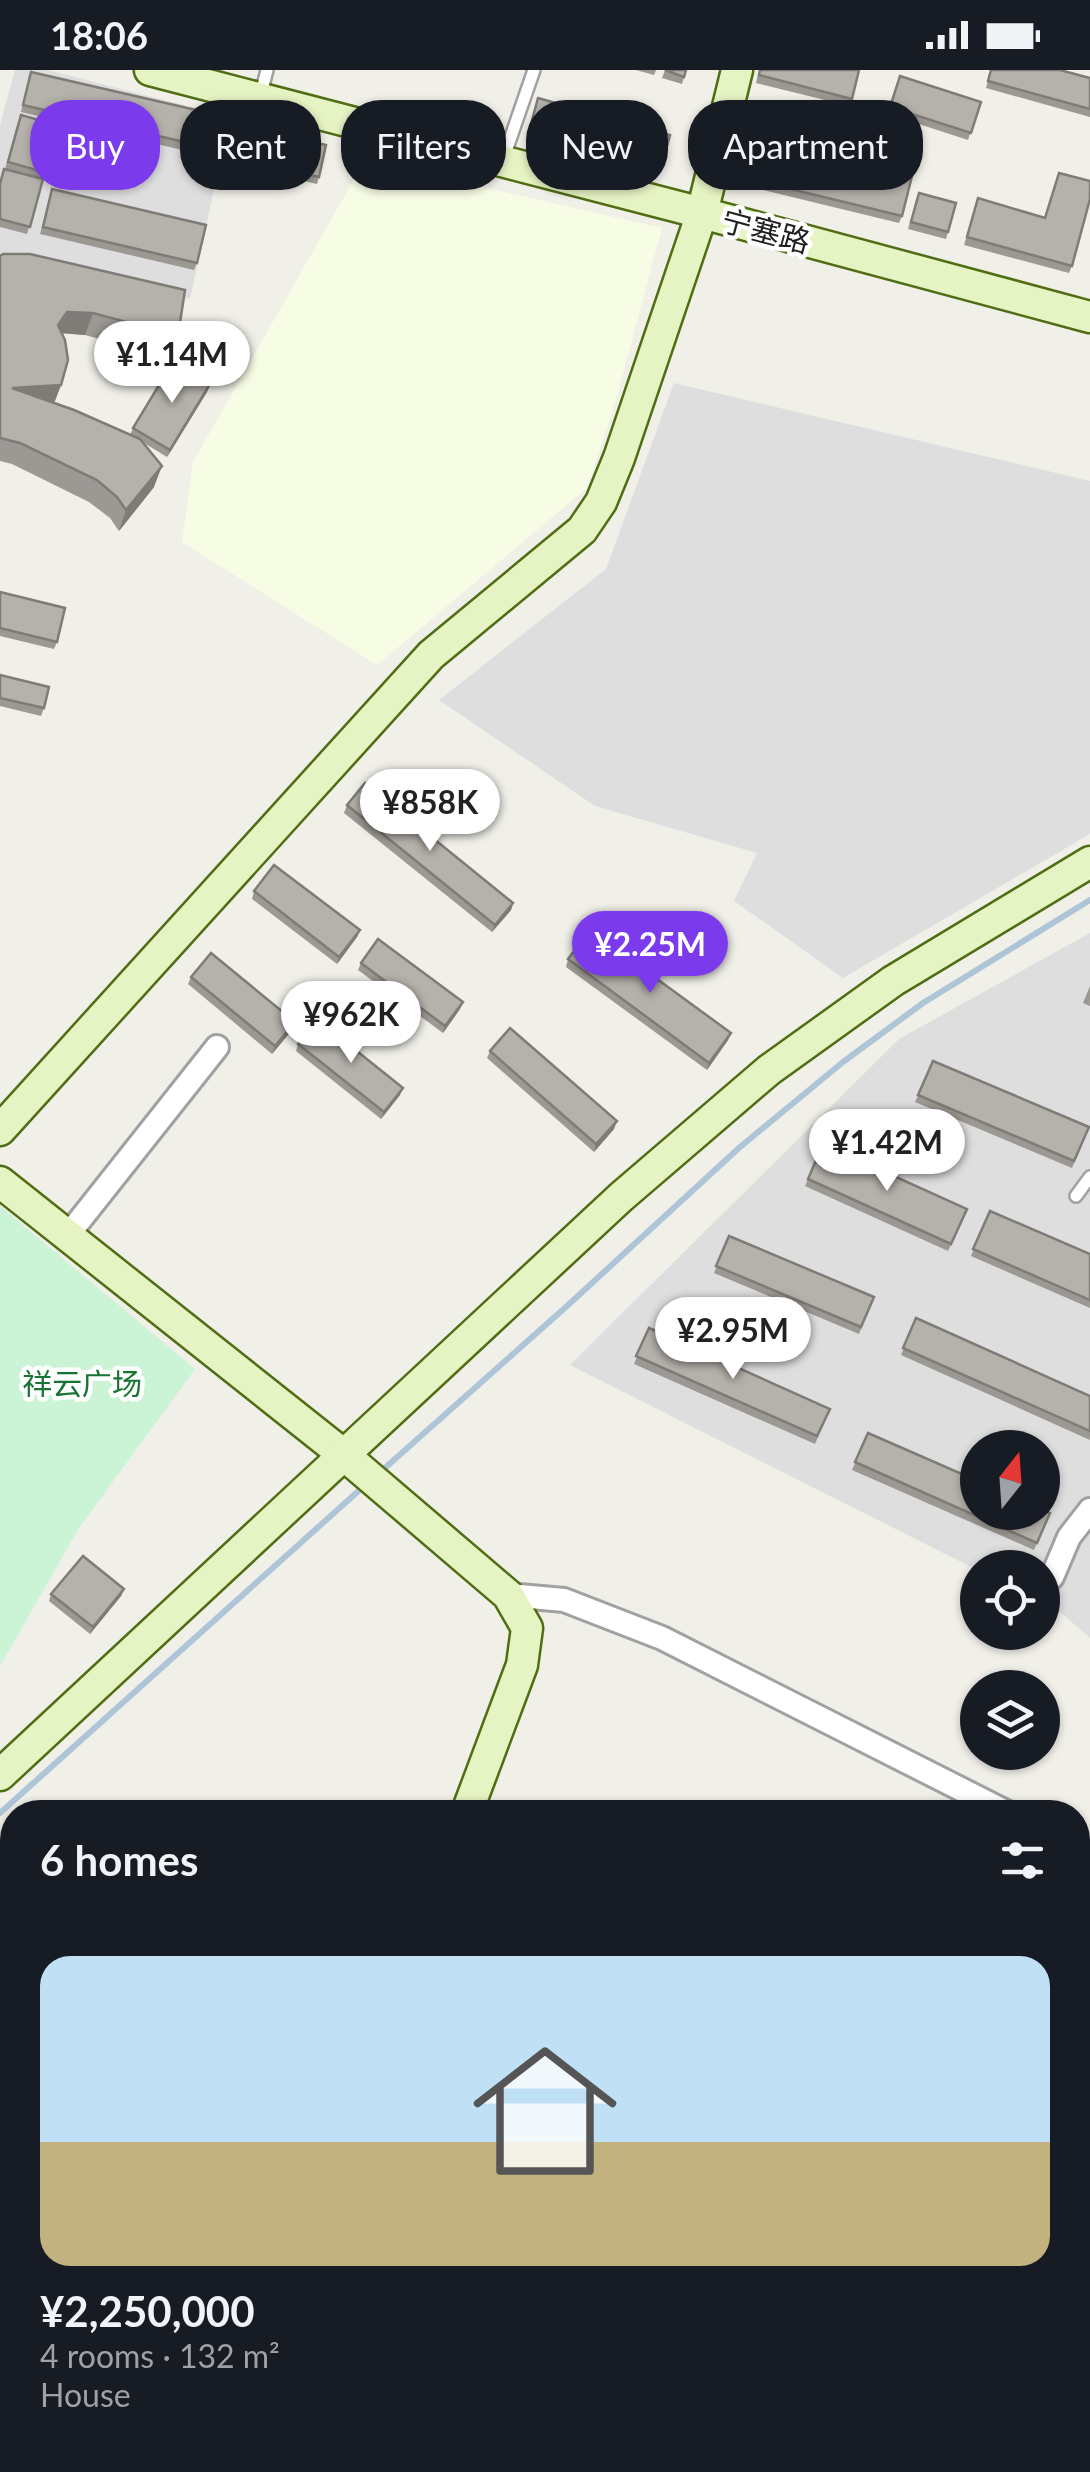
<!DOCTYPE html>
<meta charset="utf-8">
<style>
body{margin:0;font-family:Lato,"Noto Sans SC",sans-serif;background:#242831;color:#f1f3f6;height:100vh;display:flex;flex-direction:column;font-size:38px;white-space:nowrap}
*{box-sizing:border-box;margin:0}
p{font-size:32px;color:#9ea1a6}
.icon{flex:none;width:55px;height:55px;fill:none;stroke:currentColor;stroke-width:2;stroke-linecap:round;stroke-linejoin:round}
.map{position:relative;flex:1;overflow:hidden}
.drawer{position:absolute;left:0px;top:1730px;width:1090px;height:672px;display:flex;flex-direction:column;background:#171b24;border-radius:40px 40px 0 0;box-shadow:0 2px 8px #0004}
.drawer>*{flex:none}
.banner{position:absolute;left:30px;top:30px;width:1030px;height:90px;display:flex;gap:20px}
.needle{width:65px;rotate:17deg}
.tools{position:absolute;left:960px;top:1360px;display:grid;gap:20px}
.tools a{display:grid;place-items:center;width:100px;height:100px;border-radius:50%;background:#171b24;box-shadow:0 2px 8px #0004;font-size:50px}
.price{position:absolute;translate:-50% -85px;padding:0 22px;border-radius:35px;background:#fff;color:#222;font-size:32px;line-height:65px;filter:drop-shadow(0 2px 5px #0008)}
.price::after{content:'';position:absolute;left:50%;top:60px;width:30px;height:22px;margin-left:-15px;background:inherit;clip-path:polygon(0 0,100% 0,50% 100%)}
.price.current{background:#7c3aed;color:#fff}
ul{padding:0;list-style:none}
li{display:grid;align-content:center;gap:20px;height:530px;padding:0 40px}
li+li{border-top:2px solid #363941}
li span{display:grid;place-items:center;height:310px;border-radius:30px;color:#555}
li>.icon{margin-inline-start:auto}
span .icon{width:180px;height:180px;fill:#fffc;stroke-width:1}
li b{font-size:42px}
h2{display:flex;justify-content:space-between;align-items:center;height:120px;padding:0 40px;font-size:42px}
.pill{padding:0 35px;border-radius:40px;background:#171b24;box-shadow:0 2px 8px #0004;font-size:35px;line-height:90px}
.pill.current{background:#7c3aed;color:#fff}
.status{display:flex;justify-content:space-between;align-items:center;height:70px;padding:0 50px;background:#171b24;direction:ltr}
.status svg{height:28px;fill:currentColor}
.map>svg:first-child{display:block}
.residential{fill:#dedede;fill-rule:evenodd}
.education{fill:#f7fce5}
.park{fill:#cbf4d7}
.lines{fill:none;stroke-linecap:round;stroke-linejoin:round}
.stream{stroke:#aec5d8;stroke-width:6}
.lane-casing{stroke:#a1a1a1;stroke-width:16}
.street-casing{stroke:#a1a1a1;stroke-width:28}
.secondary-casing{stroke:#4f6d12;stroke-width:35}
.lane{stroke:#fff;stroke-width:11}
.street{stroke:#fff;stroke-width:22}
.secondary{stroke:#e6f3c3;stroke-width:30}
.wall{fill:#9c9893}
.shaded-wall{fill:#7f7c78}
.building{fill:#b5b1ab;stroke:#7f7c78;stroke-width:2.5}
.labels{text-anchor:middle;dominant-baseline:central;stroke-width:9;stroke-linejoin:round;paint-order:stroke}
.street-label{font-size:30px;fill:#202020;stroke:#fff}
.park-label{font-size:30px;fill:#197434;stroke:#fff}
</style>
<div class="status"><b>18:06</b><svg viewBox="0 0 49 12"><path d="M0 12V9h3v3zM5 12V6h3v6zM10 12V3h3v9zM15 12V0h3v12zM26 1h20v11H26zM47 4h2v5h-2z"/></svg></div>
<div class="map">
<svg width="1090" height="2402" viewBox="0 0 1090 2402">
<rect width="100%" height="100%" fill="#f0efe8"/>
<g class="residential">
<path d="M15,0H48L230,47L190,229L0,187V55Z"/>
<path d="M674,313L1090,411V764L843,908L734,831L757,783L595,736L439,630L606,499Z"/>
<path d="M1090,863V1568L1059,1541L1043,1533L1042,1498H978L977,1500L570,1295L899,969ZM978,1378H1042V1442H978Z"/>
</g>
<path class="education" d="M365,90L662,158L616,330L587,418L377,595L182,472L193,392Z"/>
<path class="park" d="M0,1136L195,1299L79,1458L0,1596Z"/>
<g class="lines">
<g class="stream">
<path d="M377,1405L567,1236L740,1077L843,992L923,933L1090,830"/>
<path d="M0,1743L364,1416"/>
</g>
<defs>
<g id="lane">
<path d="M260,28L267,0"/>
<path d="M504,87L534,0"/>
<path d="M1076,1126L1090,1107"/>
</g>
<g id="street">
<path d="M68,1165L217,977"/>
<path d="M1052,1507L1069,1467L1090,1440"/>
<path d="M508,1525L564,1530L662,1568L1006,1742"/>
<path d="M1078,1779L1090,1785"/>
</g>
<g id="secondary">
<path d="M150,0L702,143L1090,247"/>
<path d="M0,1060L431,585L582,460L601,432L619,388L702,143L737,0"/>
<path d="M0,1112L344,1385L508,1525L527,1558L522,1595L467,1742"/>
<path d="M0,1705L621,1127L769,1000L893,911L1090,792"/>
<path d="M220,2402L225,2390"/>
</g>
</defs>
<use href="#lane" class="lane-casing"/>
<use href="#street" class="street-casing"/>
<use href="#secondary" class="secondary-casing"/>
<use href="#lane" class="lane"/>
<use href="#street" class="street"/>
<use href="#secondary" class="secondary"/>
</g>
<g class="wall">
<path d="M636,0H656L654,5Z"/>
<path d="M665,0H686L682,14L662,8Z"/>
<path d="M759,0H859L849,36L756,13Z"/>
<path d="M991,0L1090,8V47L986,18Z"/>
<path d="M31,2L215,79L212,87L21,42Z"/>
<path d="M900,6L981,32L968,70L888,44Z"/>
<path d="M538,28L670,65L660,98L528,61Z"/>
<path d="M753,40L806,71L803,79L747,64Z"/>
<path d="M18,52L54,105L51,112L43,110L27,164L0,157V111L5,99Z"/>
<path d="M240,56L319,107L317,114L230,95Z"/>
<path d="M759,68L902,146L899,153L747,116Z"/>
<path d="M52,119L197,193L194,200L40,164Z"/>
<path d="M978,128L1072,196L1069,203L964,175Z"/>
<path d="M916,130L948,162L946,169L908,159Z"/>
<path d="M0,186L178,266L170,288L85,265L62,263L61,315L54,333L130,365L133,358L207,322L167,387L144,373L154,417L119,461L110,448L89,432L12,394L0,391Z"/>
<path d="M0,522L57,572L54,579L0,566Z"/>
<path d="M0,605L44,638L41,646L0,636Z"/>
<path d="M347,735L513,833L511,840L492,862L344,743Z"/>
<path d="M254,821L360,860L357,867L337,894L252,829Z"/>
<path d="M568,889L731,963L728,970L707,1000L566,897Z"/>
<path d="M361,893L460,939L443,963L358,900Z"/>
<path d="M191,907L292,960L272,984L188,914Z"/>
<path d="M1090,916V936L1083,933Z"/>
<path d="M298,974L400,1025L381,1049L296,981Z"/>
<path d="M490,981L614,1059L594,1082L487,988Z"/>
<path d="M933,991L1089,1057L1072,1098L915,1032Z"/>
<path d="M823,1074L967,1139L948,1181L805,1116Z"/>
<path d="M990,1141L1090,1184V1238L971,1186Z"/>
<path d="M729,1166L874,1227L859,1264L714,1203Z"/>
<path d="M916,1248L1090,1326V1370L901,1285Z"/>
<path d="M649,1258L830,1339L815,1374L634,1294Z"/>
<path d="M868,1363L1050,1443L1034,1480L852,1400Z"/>
<path d="M124,1519L121,1526L90,1564L49,1531L51,1524Z"/>
</g>
<g class="shaded-wall">
<path d="M67,242L93,243L85,265L59,263L58,255Z"/>
<path d="M210,314L207,322L167,387L170,380Z"/>
<path d="M61,315L53,336L12,318Z"/>
<path d="M162,396L154,417L119,461L126,440Z"/>
<path d="M513,833L511,840L492,862L495,855Z"/>
<path d="M360,860L357,867L337,894L339,887Z"/>
<path d="M463,932L460,939L443,963L445,956Z"/>
<path d="M295,952L292,960L272,984L275,976Z"/>
<path d="M731,963L728,970L707,1000L709,993Z"/>
<path d="M403,1018L400,1025L381,1049L384,1042Z"/>
<path d="M617,1051L614,1059L594,1082L596,1074Z"/>
<path d="M124,1519L121,1526L90,1564L93,1557Z"/>
</g>
<g class="building">
<path d="M665,0H686L684,7Z"/>
<path d="M760,0H859L852,29L759,5Z"/>
<path d="M991,0H1060L1090,8V39L988,11Z"/>
<path d="M31,2L222,46L215,79L23,35Z"/>
<path d="M900,6L981,32L971,63L890,37Z"/>
<path d="M538,28L670,65L663,91L531,54Z"/>
<path d="M756,33L812,48L806,71L750,56Z"/>
<path d="M21,45L67,58L54,105L8,92Z"/>
<path d="M240,56L326,75L319,107L233,88Z"/>
<path d="M759,68L912,106L902,146L749,109Z"/>
<path d="M4,99L43,109L30,157L0,149V114Z"/>
<path d="M1059,103L1090,111V129L1072,196L967,167L978,128L1045,148Z"/>
<path d="M52,119L206,155L197,193L43,157Z"/>
<path d="M919,123L956,133L948,162L911,152Z"/>
<path d="M3,184H30L185,220L178,266L93,243L67,242L58,255L65,270L68,290L61,315L12,318L74,340L140,369L162,396L126,440L117,427L97,410L20,373L0,368V186Z"/>
<path d="M173,292L210,314L170,380L133,358Z"/>
<path d="M0,522L65,538L57,572L0,558Z"/>
<path d="M0,605L49,617L44,638L0,628Z"/>
<path d="M365,713L513,833L495,855L347,735Z"/>
<path d="M274,795L360,860L339,887L254,821Z"/>
<path d="M590,860L731,963L709,993L568,889Z"/>
<path d="M378,869L463,932L445,956L361,893Z"/>
<path d="M211,883L295,952L275,976L191,907Z"/>
<path d="M318,950L403,1018L384,1042L298,974Z"/>
<path d="M510,958L617,1051L596,1074L490,981Z"/>
<path d="M933,991L1089,1057L1074,1091L918,1025Z"/>
<path d="M823,1074L967,1139L951,1174L808,1109Z"/>
<path d="M990,1141L1090,1184V1230L973,1179Z"/>
<path d="M729,1166L874,1227L861,1257L716,1196Z"/>
<path d="M916,1248L1090,1326V1361L903,1278Z"/>
<path d="M649,1258L830,1339L817,1366L636,1286Z"/>
<path d="M868,1363L978,1411V1442H1042V1440L1050,1443L1037,1473L855,1392Z"/>
<path d="M83,1486L124,1519L93,1557L51,1524Z"/>
</g>
<g class="labels">
<g class="street-label">
<text transform="translate(766 160) rotate(15)">宁塞路</text>
</g>
<g class="park-label">
<text x="82" y="1313">祥云广场</text>
</g>
</g>
</svg>
<div class="tools">
<a><svg class="needle" viewBox="-14 -14 28 28"><path d="M0-13l5 13h-10z" fill="#e53935"/><path d="M0 13l5-13h-10z" fill="#9ea1a6"/></svg></a>
<a><svg class="icon" aria-label="locate" viewBox="0 0 24 24"><circle cx="12" cy="12" r="6"/><path d="M12 2v4M12 18v4M2 12h4M18 12h4"/></svg></a>
<a><svg class="icon" aria-label="layers" viewBox="0 0 24 24"><path d="M12 4l9 5-9 5-9-5zM3 14l9 5 9-5"/></svg></a>
</div>
<b class="price" style="left:172px;top:336px">¥1.14M</b>
<b class="price" style="left:430px;top:784px">¥858K</b>
<b class="price current" style="left:650px;top:926px">¥2.25M</b>
<b class="price" style="left:351px;top:996px">¥962K</b>
<b class="price" style="left:887px;top:1124px">¥1.42M</b>
<b class="price" style="left:733px;top:1312px">¥2.95M</b>
<div class="banner">
<a class="pill current">Buy</a>
<a class="pill">Rent</a>
<a class="pill">Filters</a>
<a class="pill">New</a>
<a class="pill">Apartment</a>
</div>
<section class="drawer">
<h2>6 homes<svg class="icon" aria-label="filters" viewBox="0 0 24 24"><path d="M4 7h16M4 17h16"/><circle cx="9" cy="7" r="2"/><circle cx="15" cy="17" r="2"/></svg></h2>
<ul>
<li><span style="background:linear-gradient(#bfe0f5 60%,#c2b280 0)"><svg class="icon" aria-label="home" viewBox="0 0 24 24"><path d="M3 11l9-7 9 7M6 9v11h12V9"/></svg></span><div><b>¥2,250,000</b><p>4 rooms · 132 m²</p><p>House</p></div></li>
</ul>
</section>
</div>
